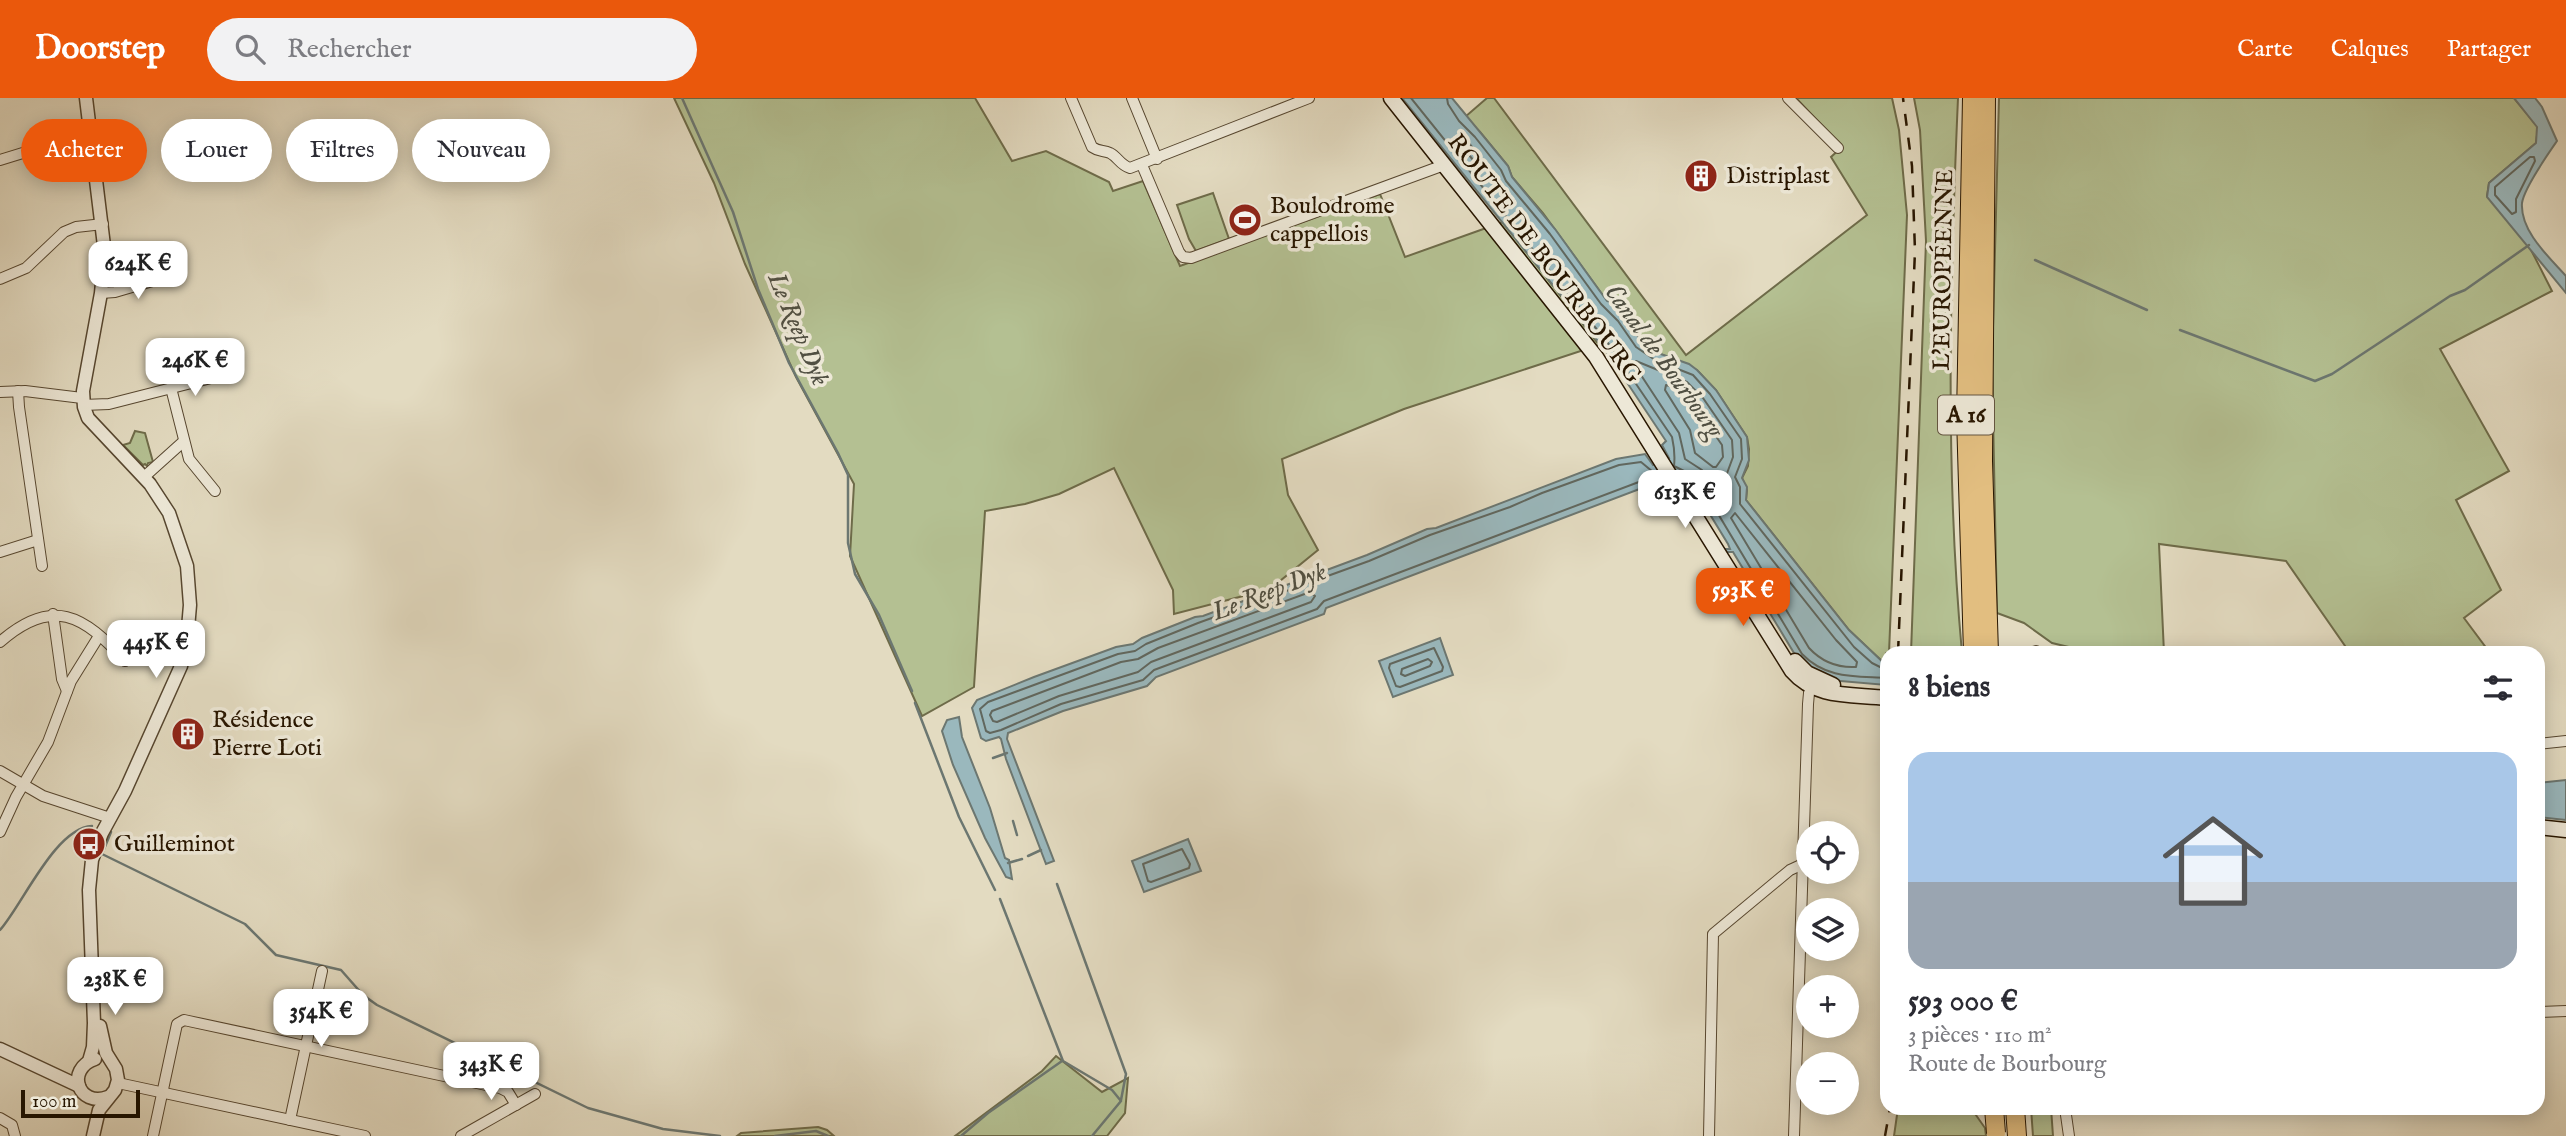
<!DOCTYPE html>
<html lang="fr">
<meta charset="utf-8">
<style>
body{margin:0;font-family:"IM FELL English",serif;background:#f2f2f3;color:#2b2b33;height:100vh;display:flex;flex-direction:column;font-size:26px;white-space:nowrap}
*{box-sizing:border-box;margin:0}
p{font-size:23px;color:#7c7c81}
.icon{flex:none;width:38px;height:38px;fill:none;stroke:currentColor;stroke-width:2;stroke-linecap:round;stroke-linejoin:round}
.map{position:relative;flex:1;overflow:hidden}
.drawer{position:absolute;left:1880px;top:548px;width:665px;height:469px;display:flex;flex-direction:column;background:#fff;border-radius:21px;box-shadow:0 4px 18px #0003}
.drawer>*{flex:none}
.hud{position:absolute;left:21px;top:21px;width:665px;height:63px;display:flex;gap:14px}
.buttons{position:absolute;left:1796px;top:723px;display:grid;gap:14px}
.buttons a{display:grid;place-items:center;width:63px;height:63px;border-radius:50%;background:#fff;box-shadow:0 4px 18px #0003;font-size:35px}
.scale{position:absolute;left:21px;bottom:18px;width:119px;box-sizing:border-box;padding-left:7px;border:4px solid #281600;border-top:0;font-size:19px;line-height:24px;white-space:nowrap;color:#281600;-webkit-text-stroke:5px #ede8d7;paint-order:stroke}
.price{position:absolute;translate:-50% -60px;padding:0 16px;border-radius:14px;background:#fff;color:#222;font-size:23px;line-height:46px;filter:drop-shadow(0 2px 4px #0008)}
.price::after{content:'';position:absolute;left:50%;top:42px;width:21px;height:16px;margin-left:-10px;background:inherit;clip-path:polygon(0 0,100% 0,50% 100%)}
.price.active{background:#ea580c;color:#fff}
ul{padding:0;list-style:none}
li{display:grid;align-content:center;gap:14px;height:371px;padding:0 28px}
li+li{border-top:2px solid #e1e1e2}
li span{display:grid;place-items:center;height:217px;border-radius:21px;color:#555}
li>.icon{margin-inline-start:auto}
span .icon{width:126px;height:126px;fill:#fffc;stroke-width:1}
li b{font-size:30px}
h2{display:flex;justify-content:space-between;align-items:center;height:84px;padding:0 28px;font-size:30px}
.pill{padding:0 24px;border-radius:32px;background:#fff;box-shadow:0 4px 18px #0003;font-size:24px;line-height:63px}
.pill.active{background:#ea580c;color:#fff}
header{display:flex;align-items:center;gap:42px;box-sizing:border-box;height:98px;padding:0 35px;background:#ea580c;color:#fff}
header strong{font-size:33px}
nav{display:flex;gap:38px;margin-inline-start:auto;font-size:24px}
.search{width:490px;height:63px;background:#f2f2f3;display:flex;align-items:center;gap:18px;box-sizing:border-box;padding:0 24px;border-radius:38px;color:#7c7c81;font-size:26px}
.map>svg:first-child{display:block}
.green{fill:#b4c092;stroke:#6e6b49;stroke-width:2}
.water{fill:#9ab8bd;stroke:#6c7771;stroke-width:2}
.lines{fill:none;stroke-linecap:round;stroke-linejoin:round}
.shore{stroke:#61675e;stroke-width:2}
.stream{stroke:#6c7771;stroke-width:2.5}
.minor-casing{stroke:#574730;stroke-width:12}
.tertiary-casing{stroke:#574730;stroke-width:15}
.secondary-casing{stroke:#281600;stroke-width:17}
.motorway-casing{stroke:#281600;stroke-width:20}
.minor{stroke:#ede8d7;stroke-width:10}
.tertiary{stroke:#ede8d7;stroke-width:12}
.secondary{stroke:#ede8d7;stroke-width:14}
.motorway{stroke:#e2be80;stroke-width:18}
.rail{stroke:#281600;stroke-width:2.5;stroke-dasharray:12 12;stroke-linecap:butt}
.motorway-bridge-casing{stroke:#281600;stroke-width:20;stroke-linecap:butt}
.motorway-bridge{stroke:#e2be80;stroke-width:18}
.labels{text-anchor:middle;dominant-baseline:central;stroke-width:7;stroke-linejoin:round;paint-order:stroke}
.shield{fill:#ede8d7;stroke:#635540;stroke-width:2}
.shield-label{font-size:23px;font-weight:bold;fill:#281600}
.poi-label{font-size:24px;fill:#281600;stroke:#ede8d7;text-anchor:start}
.street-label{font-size:24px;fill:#281600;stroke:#ede8d7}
.water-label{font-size:26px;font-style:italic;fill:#504f42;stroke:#ede8d7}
</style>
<header>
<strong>Doorstep</strong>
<div class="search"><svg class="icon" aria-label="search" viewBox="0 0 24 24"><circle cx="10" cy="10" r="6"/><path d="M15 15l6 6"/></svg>Rechercher</div>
<nav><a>Carte</a><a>Calques</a><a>Partager</a></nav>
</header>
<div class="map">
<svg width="2566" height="1038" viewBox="0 0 2566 1038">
<rect width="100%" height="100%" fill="#e3dbc1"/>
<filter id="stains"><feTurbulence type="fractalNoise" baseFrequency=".00286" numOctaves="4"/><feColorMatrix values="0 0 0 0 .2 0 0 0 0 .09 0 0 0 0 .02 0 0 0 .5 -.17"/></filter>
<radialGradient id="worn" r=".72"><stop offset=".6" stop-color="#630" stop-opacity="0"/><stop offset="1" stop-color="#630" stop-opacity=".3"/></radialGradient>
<g class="green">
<path d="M674,0H975L1012,63L1046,53L1109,84L1113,93L1143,83L1180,168L1380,96L1405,159L1503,124L1599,247L1404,311L1282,361L1288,397L1318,452L1270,491L1174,516L1173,492L1114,370L1059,396L1025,406L985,413L974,589L922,618L850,458L854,386L796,279L745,166L714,85Z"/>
<path d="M1487,0H1494L1686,257L1867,117L1831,59L1842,49L1796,0H1892L1899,32L1907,117L1889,555H1886V567L1849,532L1746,402L1747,392L1742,380L1748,368L1749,351L1747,339L1716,292L1697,272L1658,255L1642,244L1624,218L1607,203L1543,115L1512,79L1508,68L1480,34L1465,19Z"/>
<path d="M1914,0H1958C1950,184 1945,371 1962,555H1911L1926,143L1920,32Z"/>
<path d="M1999,0H2514L2538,29L2536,45L2489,85L2487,98L2528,146L2552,193L2440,251L2509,373L2456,402L2501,492L2464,520L2490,555H2350L2286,463L2159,446L2164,555H2094L2052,545L2024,525L1997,515L1992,267Z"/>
<path d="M1213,95L1229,141L1196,153L1189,141L1177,107Z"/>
<path d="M135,333L145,335L153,364L148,365L147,368L145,366L143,367L123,347L130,345Z"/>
<path d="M1056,958L1102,994L1128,980L1125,1015L1107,1038H955L1042,973Z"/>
<path d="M1898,1010H1971L1985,1030L1986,1038H1894Z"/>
<path d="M2031,1010H2051L2053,1038H2033Z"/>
<path d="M818,1029L827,1032L834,1038H737L741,1035Z"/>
</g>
<g class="water">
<path d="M1402,0H1452L1508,68L1512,79L1555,131L1607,203L1613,205L1645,248L1658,255L1689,266L1697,272L1716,292L1747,339L1749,362L1742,380L1747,389L1746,402L1849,532L1886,567V587L1829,582L1797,560L1733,454H1727L1725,451H1730L1728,446L1689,382L1684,383L1679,376L1326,510L1324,516L1156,579L1147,588L1063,613L1008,635L1007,641L1054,763L1046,766L1006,661L1001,641L999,639L986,643L981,640L972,610L977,602L1034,579L1116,549L1133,546L1142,540L1195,519L1203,518L1367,457L1427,431L1436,430L1616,361L1645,356L1653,367L1669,360L1662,347L1666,343L1606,253Z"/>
<path d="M2514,0H2535L2542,9L2557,43C2548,56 2524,90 2522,105C2520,133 2549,159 2566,178V195L2487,99L2489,85L2536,45L2537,29Z"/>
<path d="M1440,540L1453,577L1393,599L1379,563Z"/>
<path d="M959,619L962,639L990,710L1005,760L1009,762L1012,781L1006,779L985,740L953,667L942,633L947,622Z"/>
<path d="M2566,682V722L2538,719V685Z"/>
<path d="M1188,741L1201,773L1144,794L1132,763Z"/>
</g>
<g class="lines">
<g class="shore">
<path d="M1411,0L1611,249L1672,339C1674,348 1675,359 1674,368L1696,379L1802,556C1826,581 1855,578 1886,580"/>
<path d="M1447,0L1448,6L1459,23L1475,39L1501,72L1506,83L1550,136L1601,206L1618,223L1636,249L1655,262L1693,277L1710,296L1741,341L1742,361L1735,379L1740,389V406L1854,549L1872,565L1886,572"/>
<path d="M1462,42L1469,45L1484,64L1483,68H1478L1460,46Z"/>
<path d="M2530,59H2534L2535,63L2516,101V114L2512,116L2495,97V89Z"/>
<path d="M1636,263L1687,284L1703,300L1732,342L1733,359L1726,378L1730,391L1729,410L1725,409L1702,372L1685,361L1679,335L1635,268Z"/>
<path d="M1666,287L1677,290L1690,301L1722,347L1723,359L1716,369H1713L1695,355L1690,332L1665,292Z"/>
<path d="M1641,364L1653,374L1652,379L1324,503L1317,511L1154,572L1143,582L1061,606L1001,632L990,635L986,633L980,611L988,604L1118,556L1135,553L1146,546L1198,525L1369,463L1430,437L1510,409L1542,395L1619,367Z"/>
<path d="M1735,415L1836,542L1857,564L1856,569C1838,570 1822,564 1809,550L1731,420Z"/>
<path d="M1310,494L1315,498L1311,504L1151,564L1138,574L1059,598L997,624L993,623L990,617L992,613L1121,564L1138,561L1158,550Z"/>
<path d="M1434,550L1443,569L1442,573L1400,589L1396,588L1389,570L1390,566Z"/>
<path d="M1428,561L1432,564L1430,568L1405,578L1401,576L1402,571Z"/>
<path d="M1182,751L1190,766L1189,770L1151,784L1148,783L1143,766Z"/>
</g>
<g class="stream">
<path d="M682,0L733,114L758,191L789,265L838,355L848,377V445L855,476L879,517L912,593"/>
<path d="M2035,162L2147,212"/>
<path d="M2180,232L2315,283L2332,276L2450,198L2465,192L2529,147"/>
<path d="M915,605L959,719L995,792"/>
<path d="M993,660L1007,655"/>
<path d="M1013,723L1017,737"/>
<path d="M111,734L102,756L245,826L276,857L341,872L363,897L377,907L588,1010L663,1031L720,1038"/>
<path d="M1028,758L1041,752"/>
<path d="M1008,765L1022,761"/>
<path d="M1057,786L1126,976L1121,1002"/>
<path d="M1000,801L1063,963L1112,992L1121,1003L1092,1038"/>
<path d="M0,832C23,806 55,730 92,728"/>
<path d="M775,1038L816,1033L828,1038"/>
<path d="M961,1038L988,1015L1062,963"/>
</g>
<defs>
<g id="minor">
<path d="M1071,0L1092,49C1099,54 1103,52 1110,55C1118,59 1120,67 1130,70L1309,0"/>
<path d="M1132,0L1157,61"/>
<path d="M1788,0L1838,50"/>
<path d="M0,62L91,34"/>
<path d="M1142,67L1179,154L1183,159L1191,160L1444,67"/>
<path d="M0,181L26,170L64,134L76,129L103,126"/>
<path d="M101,195L115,194L173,177"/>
<path d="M171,290L189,361L215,393"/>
<path d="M18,293L19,309L42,468"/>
<path d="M0,294L25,293L82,300"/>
<path d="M83,307L109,306L211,280"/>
<path d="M144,379L184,343"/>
<path d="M0,454L38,442"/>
<path d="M53,516L62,581L67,593"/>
<path d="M0,544C52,498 84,517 125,563"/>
<path d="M2036,553L2038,555"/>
<path d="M2538,646L2566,643"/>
<path d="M0,673L43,698L110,720"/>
<path d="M0,734L16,699L48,644L71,583L99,538"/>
<path d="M2538,804V806"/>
<path d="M2538,914L2566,913"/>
<path d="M118,985L365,1038"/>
<path d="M2065,1010L2069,1038"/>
<path d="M0,1020L12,1027L15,1038"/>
<path d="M290,1022L322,873"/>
<path d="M153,1038L177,926L184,922L500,990L508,994L516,1007"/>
<path d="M461,1038L535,996"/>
<path d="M1709,1038L1713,836L1790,772L1803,766"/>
<path d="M1794,1038L1808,606L1809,595L1814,584"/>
</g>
<g id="tertiary">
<path d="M86,0L105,156L101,195L83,293L84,309L88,320L150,386L169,415L187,468L190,507L187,542L181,568L125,693L102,735L92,762L89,792L94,925L93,949L89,963"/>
<path d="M0,951L79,988"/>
<path d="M95,961C65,971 78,1010 108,999"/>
<path d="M93,1038L99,1012L115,992L118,982L116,971L106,955L100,928"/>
</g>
<g id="secondary">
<path d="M1391,0L1596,259L1792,573C1816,601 1852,596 1886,600"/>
<path d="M1795,563L1807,575L1833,587"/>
<path d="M2538,729L2566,732"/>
</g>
<g id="motorway">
<path d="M1972,0L1966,319L1973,555"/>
<path d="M1986,0L1983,363L1989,555"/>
<path d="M2015,1010L2017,1038"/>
</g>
</defs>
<use href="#minor" class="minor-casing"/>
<use href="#tertiary" class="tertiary-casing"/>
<use href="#secondary" class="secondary-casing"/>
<use href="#motorway" class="motorway-casing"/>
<use href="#minor" class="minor"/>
<use href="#tertiary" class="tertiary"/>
<use href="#secondary" class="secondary"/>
<use href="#motorway" class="motorway"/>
<g class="rail">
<path d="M1898,555L1915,153L1912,68L1903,0"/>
<path d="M1885,1038L1890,1010"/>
</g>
<defs>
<path id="motorway-bridge" d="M1994,1010L1996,1035"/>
</defs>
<use href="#motorway-bridge" class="motorway-bridge-casing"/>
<use href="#motorway-bridge" class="motorway-bridge"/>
</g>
<defs>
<symbol id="building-disc" viewBox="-11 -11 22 22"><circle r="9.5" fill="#8f2418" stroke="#ede8d7"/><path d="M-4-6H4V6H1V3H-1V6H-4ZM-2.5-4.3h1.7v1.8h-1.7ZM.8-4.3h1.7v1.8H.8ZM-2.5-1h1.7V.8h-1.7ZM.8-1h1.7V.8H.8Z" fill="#fff"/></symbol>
<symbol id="stadium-disc" viewBox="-11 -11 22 22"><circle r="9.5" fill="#8f2418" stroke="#ede8d7"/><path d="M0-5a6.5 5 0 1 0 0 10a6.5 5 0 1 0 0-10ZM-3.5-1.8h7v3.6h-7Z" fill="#fff"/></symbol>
<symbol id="bus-disc" viewBox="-11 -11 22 22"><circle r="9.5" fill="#8f2418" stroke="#ede8d7"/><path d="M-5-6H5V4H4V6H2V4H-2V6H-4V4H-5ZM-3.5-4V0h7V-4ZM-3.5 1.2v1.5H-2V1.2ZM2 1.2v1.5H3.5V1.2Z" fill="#fff"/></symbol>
</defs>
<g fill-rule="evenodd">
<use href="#building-disc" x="1682" y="59" width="38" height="38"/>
<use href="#stadium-disc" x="1226" y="103" width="38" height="38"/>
<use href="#building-disc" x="169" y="617" width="38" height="38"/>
<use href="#bus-disc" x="70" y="727" width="38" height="38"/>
</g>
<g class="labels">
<rect class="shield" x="1938" y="297.5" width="56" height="39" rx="5"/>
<g class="shield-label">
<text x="1966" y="317">A 16</text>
</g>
<g class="poi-label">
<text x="1726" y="78">Distriplast</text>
<text x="1270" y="108">Boulodrome<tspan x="1270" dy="28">cappellois</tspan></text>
<text x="212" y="622">Résidence<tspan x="212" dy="28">Pierre Loti</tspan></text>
<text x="114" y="746">Guilleminot</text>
</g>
<g class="street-label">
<text transform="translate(1544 161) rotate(53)">ROUTE DE BOURBOURG</text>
<text transform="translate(1944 172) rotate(-89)">L'EUROPÉENNE</text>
</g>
<g class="water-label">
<text transform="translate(798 231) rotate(67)">Le Reep Dyk</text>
<text transform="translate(1664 263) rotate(54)">Canal de Bourbourg</text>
<text transform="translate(1269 494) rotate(-21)">Le Reep Dyk</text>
</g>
</g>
<rect width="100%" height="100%" filter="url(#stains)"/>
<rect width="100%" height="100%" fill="url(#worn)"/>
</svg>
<div class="buttons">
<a><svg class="icon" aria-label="locate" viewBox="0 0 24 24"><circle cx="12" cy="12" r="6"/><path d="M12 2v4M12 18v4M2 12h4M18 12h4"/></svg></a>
<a><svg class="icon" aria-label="layers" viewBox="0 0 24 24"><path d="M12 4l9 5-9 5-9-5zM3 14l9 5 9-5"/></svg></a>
<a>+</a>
<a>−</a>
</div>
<div class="scale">100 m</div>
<b class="price" style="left:138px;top:203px">624K €</b>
<b class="price" style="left:195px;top:300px">246K €</b>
<b class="price" style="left:1685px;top:432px">613K €</b>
<b class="price active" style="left:1743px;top:530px">593K €</b>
<b class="price" style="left:156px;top:582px">445K €</b>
<b class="price" style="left:115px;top:919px">238K €</b>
<b class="price" style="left:321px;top:951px">354K €</b>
<b class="price" style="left:491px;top:1004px">343K €</b>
<div class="hud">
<a class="pill active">Acheter</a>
<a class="pill">Louer</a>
<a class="pill">Filtres</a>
<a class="pill">Nouveau</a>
</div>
<section class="drawer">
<h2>8 biens<svg class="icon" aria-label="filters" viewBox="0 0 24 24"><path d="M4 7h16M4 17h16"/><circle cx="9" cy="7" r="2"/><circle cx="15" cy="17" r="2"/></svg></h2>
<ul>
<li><span style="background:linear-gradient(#a9c7e8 60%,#9aa5b1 0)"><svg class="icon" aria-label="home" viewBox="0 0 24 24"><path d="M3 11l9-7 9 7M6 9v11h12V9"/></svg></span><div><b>593 000 €</b><p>3 pièces · 110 m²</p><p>Route de Bourbourg</p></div></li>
</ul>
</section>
</div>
